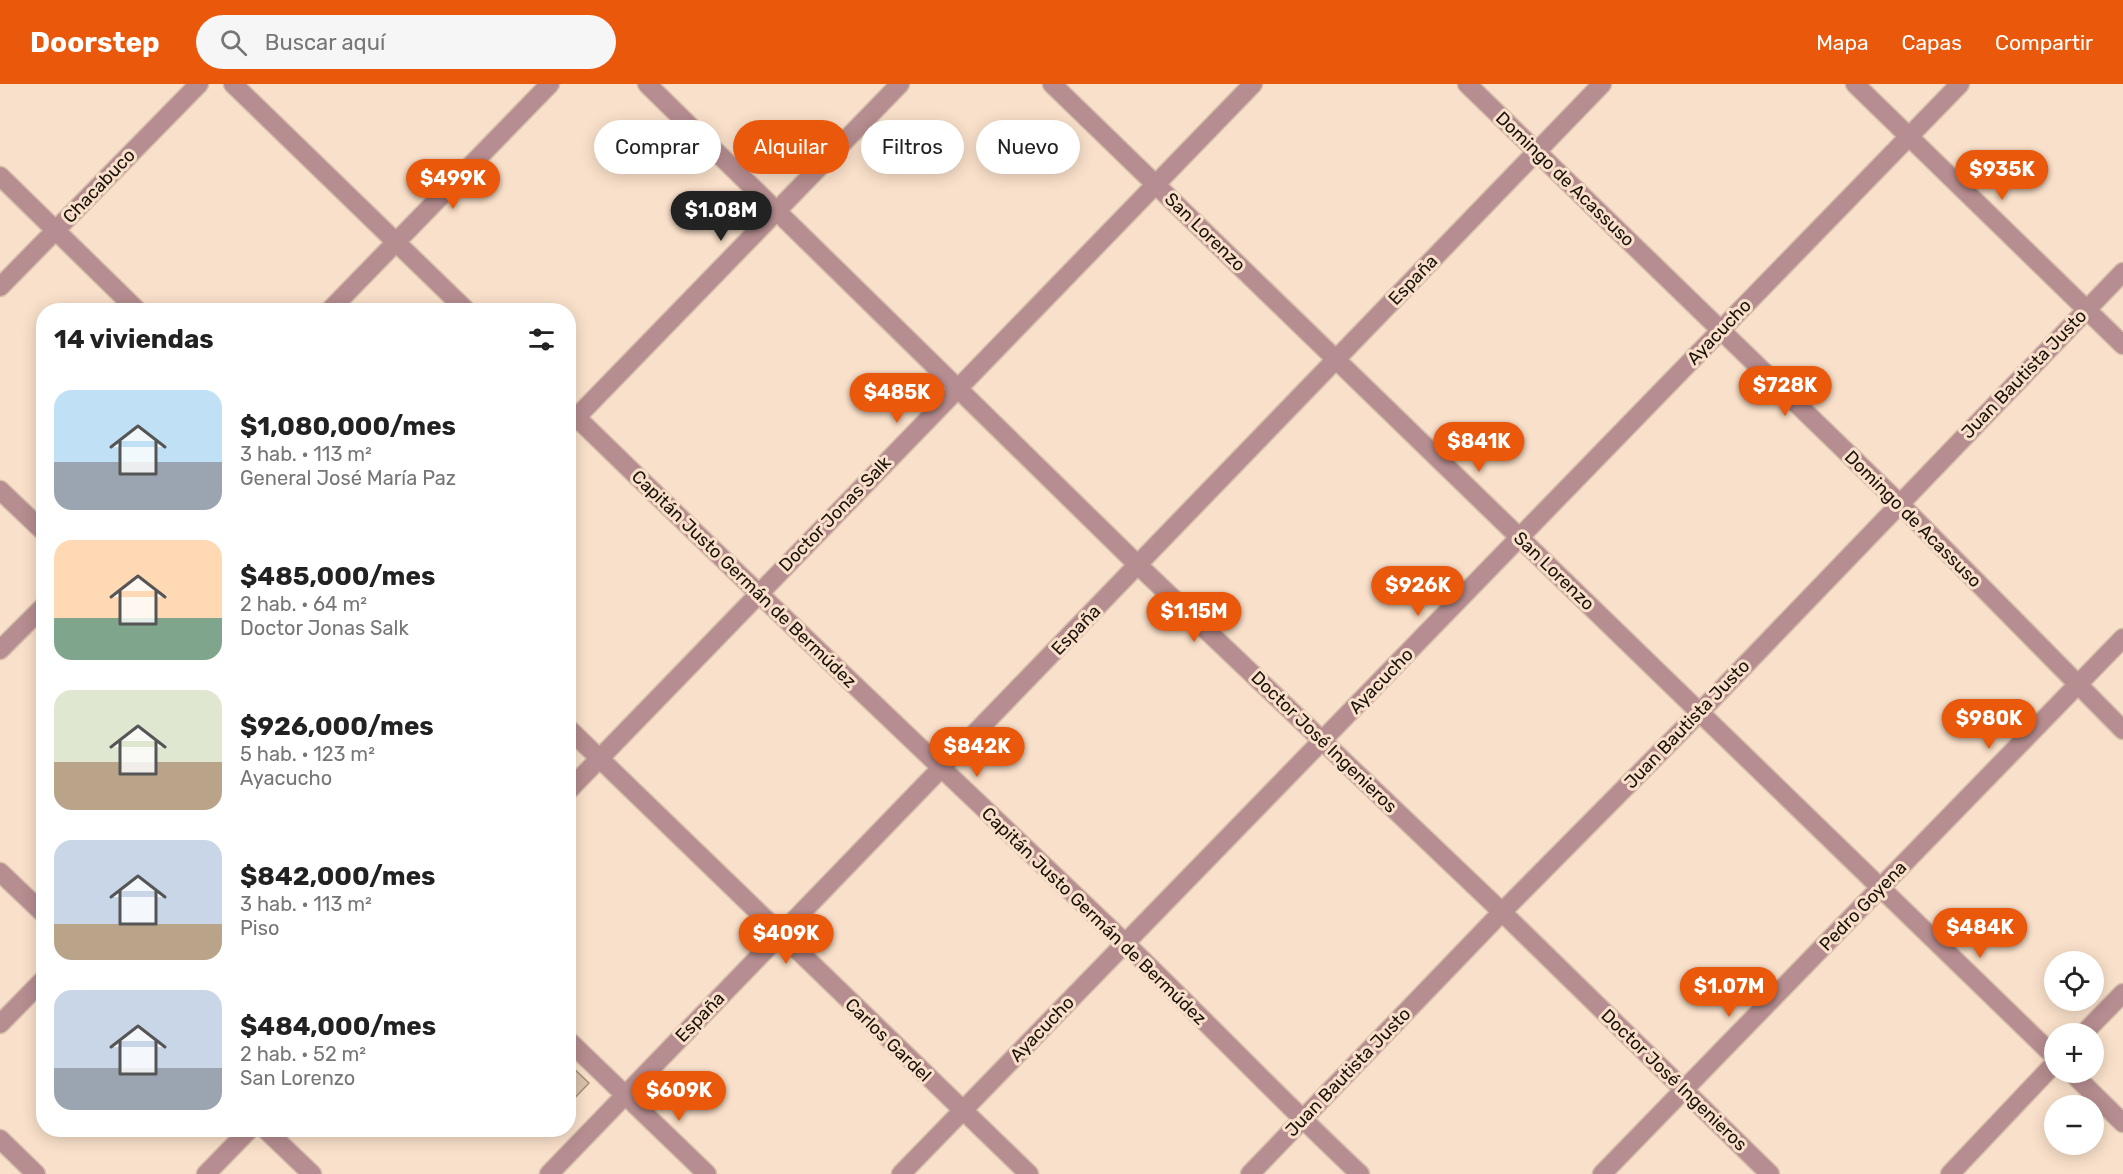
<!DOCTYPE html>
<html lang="es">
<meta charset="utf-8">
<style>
body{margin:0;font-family:Rubik,sans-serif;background:#f6f6f6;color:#222;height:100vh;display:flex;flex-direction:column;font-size:22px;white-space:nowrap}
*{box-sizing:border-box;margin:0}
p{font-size:20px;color:#767676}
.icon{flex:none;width:33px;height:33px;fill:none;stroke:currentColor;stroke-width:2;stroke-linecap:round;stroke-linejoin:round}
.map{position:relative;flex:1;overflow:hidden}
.panel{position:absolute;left:36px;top:219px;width:540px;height:834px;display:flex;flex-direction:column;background:#fff;border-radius:24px;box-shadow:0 3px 15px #0003}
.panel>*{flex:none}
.guide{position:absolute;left:594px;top:36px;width:570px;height:54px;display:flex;gap:12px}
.controls{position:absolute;left:2044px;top:867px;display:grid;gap:12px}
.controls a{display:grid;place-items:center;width:60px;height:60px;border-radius:50%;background:#fff;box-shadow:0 3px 15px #0003;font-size:30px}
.price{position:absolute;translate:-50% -51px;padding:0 14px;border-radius:21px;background:#ea580c;color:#fff;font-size:20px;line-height:39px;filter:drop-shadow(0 2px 3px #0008)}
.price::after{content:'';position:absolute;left:50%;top:36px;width:18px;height:14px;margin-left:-9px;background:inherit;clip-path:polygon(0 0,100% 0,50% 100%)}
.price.selected{background:#222;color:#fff}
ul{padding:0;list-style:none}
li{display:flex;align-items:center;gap:18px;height:150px;padding:0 18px}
li span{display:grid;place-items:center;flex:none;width:168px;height:120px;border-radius:18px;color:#555}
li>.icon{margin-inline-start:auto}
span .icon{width:72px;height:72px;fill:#fffc;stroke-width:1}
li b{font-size:26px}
h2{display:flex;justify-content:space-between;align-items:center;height:72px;padding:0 18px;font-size:26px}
.tag{padding:0 21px;border-radius:27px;background:#fff;box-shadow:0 3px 15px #0003;font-size:21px;line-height:54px}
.tag.selected{background:#ea580c;color:#fff}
header{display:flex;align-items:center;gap:36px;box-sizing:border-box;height:84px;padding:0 30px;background:#ea580c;color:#fff}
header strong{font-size:28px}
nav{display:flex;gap:33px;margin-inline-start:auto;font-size:21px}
.search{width:420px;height:54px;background:#f6f6f6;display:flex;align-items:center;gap:15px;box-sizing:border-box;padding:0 21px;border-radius:33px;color:#767676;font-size:22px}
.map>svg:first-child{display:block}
.building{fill:#dbc3ad;stroke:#a58f7a;stroke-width:1.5}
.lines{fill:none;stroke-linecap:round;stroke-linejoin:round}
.minor-casing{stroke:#d5bfab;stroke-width:21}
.minor{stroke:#b68d90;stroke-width:18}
.labels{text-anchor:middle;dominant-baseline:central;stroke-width:6;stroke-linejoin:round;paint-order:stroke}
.street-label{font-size:18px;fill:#1a1109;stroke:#f9e0ca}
</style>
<header>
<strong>Doorstep</strong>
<div class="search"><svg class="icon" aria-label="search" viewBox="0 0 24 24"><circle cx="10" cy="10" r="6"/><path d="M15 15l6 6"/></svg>Buscar aquí</div>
<nav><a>Mapa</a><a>Capas</a><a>Compartir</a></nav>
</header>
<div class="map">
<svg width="2123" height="1090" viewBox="0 0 2123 1090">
<rect width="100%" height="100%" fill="#f9e0ca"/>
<path class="building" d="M568,979L589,999L568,1021Z"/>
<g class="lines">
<defs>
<g id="minor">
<path d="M233,0L466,226"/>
<path d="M647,0L1139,482L1502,828L1770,1090"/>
<path d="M1052,0L2055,973"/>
<path d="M1467,0L1899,419L2123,646"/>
<path d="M1855,0L2123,261"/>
<path d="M0,92L137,226"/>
<path d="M0,203L199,0"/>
<path d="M330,226L550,0"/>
<path d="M568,325C751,504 938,680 1123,857C1203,934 1279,1014 1360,1090"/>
<path d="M569,341L900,0"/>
<path d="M0,406L44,448"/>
<path d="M0,566L44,522"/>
<path d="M568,644L1029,1090"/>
<path d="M568,707L1253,0"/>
<path d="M0,788L44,830"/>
<path d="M0,940L44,895"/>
<path d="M2083,950L2123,909"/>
<path d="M568,956L707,1090"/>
<path d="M2071,988L2123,1039"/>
<path d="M266,1046L312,1090"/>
<path d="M0,1055L36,1090"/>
<path d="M206,1090L249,1046"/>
<path d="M549,1090L1602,0"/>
<path d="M901,1090L1960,0"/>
<path d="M1250,1090L1502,828L1699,629L2123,188"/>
<path d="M1602,1090L2123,554"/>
<path d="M1950,1090L2055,979"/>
</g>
</defs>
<use href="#minor" class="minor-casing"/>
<use href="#minor" class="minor"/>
</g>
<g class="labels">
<g class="street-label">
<text transform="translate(1565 95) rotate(44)">Domingo de Acassuso</text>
<text transform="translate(99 102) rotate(-46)">Chacabuco</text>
<text transform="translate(1205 148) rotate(44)">San Lorenzo</text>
<text transform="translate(1413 196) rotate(-46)">España</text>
<text transform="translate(1719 248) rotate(-46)">Ayacucho</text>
<text transform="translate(2024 290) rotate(-46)">Juan Bautista Justo</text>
<text transform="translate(835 430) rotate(-46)">Doctor Jonas Salk</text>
<text transform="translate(1913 435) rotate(45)">Domingo de Acassuso</text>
<text transform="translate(1554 487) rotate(44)">San Lorenzo</text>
<text transform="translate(744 495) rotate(44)">Capitán Justo Germán de Bermúdez</text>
<text transform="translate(1076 546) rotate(-46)">España</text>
<text transform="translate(1381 597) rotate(-46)">Ayacucho</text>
<text transform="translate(1687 640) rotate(-46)">Juan Bautista Justo</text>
<text transform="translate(1324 658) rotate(44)">Doctor José Ingenieros</text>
<text transform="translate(1863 822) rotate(-46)">Pedro Goyena</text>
<text transform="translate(1094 832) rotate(44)">Capitán Justo Germán de Bermúdez</text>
<text transform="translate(700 933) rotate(-46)">España</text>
<text transform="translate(1042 945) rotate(-46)">Ayacucho</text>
<text transform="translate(888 956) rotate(44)">Carlos Gardel</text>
<text transform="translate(1348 988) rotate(-46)">Juan Bautista Justo</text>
<text transform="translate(1674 996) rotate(44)">Doctor José Ingenieros</text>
</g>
</g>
</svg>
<div class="controls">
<a><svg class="icon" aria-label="locate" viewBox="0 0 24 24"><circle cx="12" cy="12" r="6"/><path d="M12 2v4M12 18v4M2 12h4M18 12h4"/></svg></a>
<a>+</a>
<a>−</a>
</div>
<b class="price" style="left:2002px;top:117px">$935K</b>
<b class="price" style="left:453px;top:126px">$499K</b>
<b class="price selected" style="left:721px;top:158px">$1.08M</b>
<b class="price" style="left:1785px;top:333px">$728K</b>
<b class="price" style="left:897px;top:340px">$485K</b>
<b class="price" style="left:1479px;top:389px">$841K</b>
<b class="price" style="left:1418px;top:533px">$926K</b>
<b class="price" style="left:1194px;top:559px">$1.15M</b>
<b class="price" style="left:1989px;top:666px">$980K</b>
<b class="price" style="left:977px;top:694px">$842K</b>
<b class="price" style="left:1980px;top:875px">$484K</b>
<b class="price" style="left:786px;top:881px">$409K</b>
<b class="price" style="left:1729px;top:934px">$1.07M</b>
<b class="price" style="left:679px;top:1038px">$609K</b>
<div class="guide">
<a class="tag">Comprar</a>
<a class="tag selected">Alquilar</a>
<a class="tag">Filtros</a>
<a class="tag">Nuevo</a>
</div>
<section class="panel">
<h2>14 viviendas<svg class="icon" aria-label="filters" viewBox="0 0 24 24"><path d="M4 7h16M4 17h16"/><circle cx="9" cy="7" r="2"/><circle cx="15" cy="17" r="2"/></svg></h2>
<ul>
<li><span style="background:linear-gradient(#bfe0f5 60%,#9aa5b1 0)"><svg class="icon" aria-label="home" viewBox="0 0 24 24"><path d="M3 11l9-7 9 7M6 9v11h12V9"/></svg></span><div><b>$1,080,000/mes</b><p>3 hab. · 113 m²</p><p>General José María Paz</p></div></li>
<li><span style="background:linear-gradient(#ffd9b3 65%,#7fa58c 0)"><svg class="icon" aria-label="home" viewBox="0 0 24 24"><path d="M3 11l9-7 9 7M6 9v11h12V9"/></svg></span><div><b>$485,000/mes</b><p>2 hab. · 64 m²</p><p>Doctor Jonas Salk</p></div></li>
<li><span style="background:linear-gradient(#dfe7d0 60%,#b9a48a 0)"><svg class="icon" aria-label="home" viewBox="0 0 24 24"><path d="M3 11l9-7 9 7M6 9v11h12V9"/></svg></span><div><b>$926,000/mes</b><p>5 hab. · 123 m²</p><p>Ayacucho</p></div></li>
<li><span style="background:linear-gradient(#c9d6e8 70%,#b9a48a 0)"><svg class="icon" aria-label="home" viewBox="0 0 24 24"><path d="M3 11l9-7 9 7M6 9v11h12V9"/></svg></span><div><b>$842,000/mes</b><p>3 hab. · 113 m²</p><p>Piso</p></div></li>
<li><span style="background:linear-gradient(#c9d6e8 65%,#9aa5b1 0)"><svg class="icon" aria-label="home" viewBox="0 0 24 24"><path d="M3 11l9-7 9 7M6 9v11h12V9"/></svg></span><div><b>$484,000/mes</b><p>2 hab. · 52 m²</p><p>San Lorenzo</p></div></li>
</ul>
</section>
</div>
